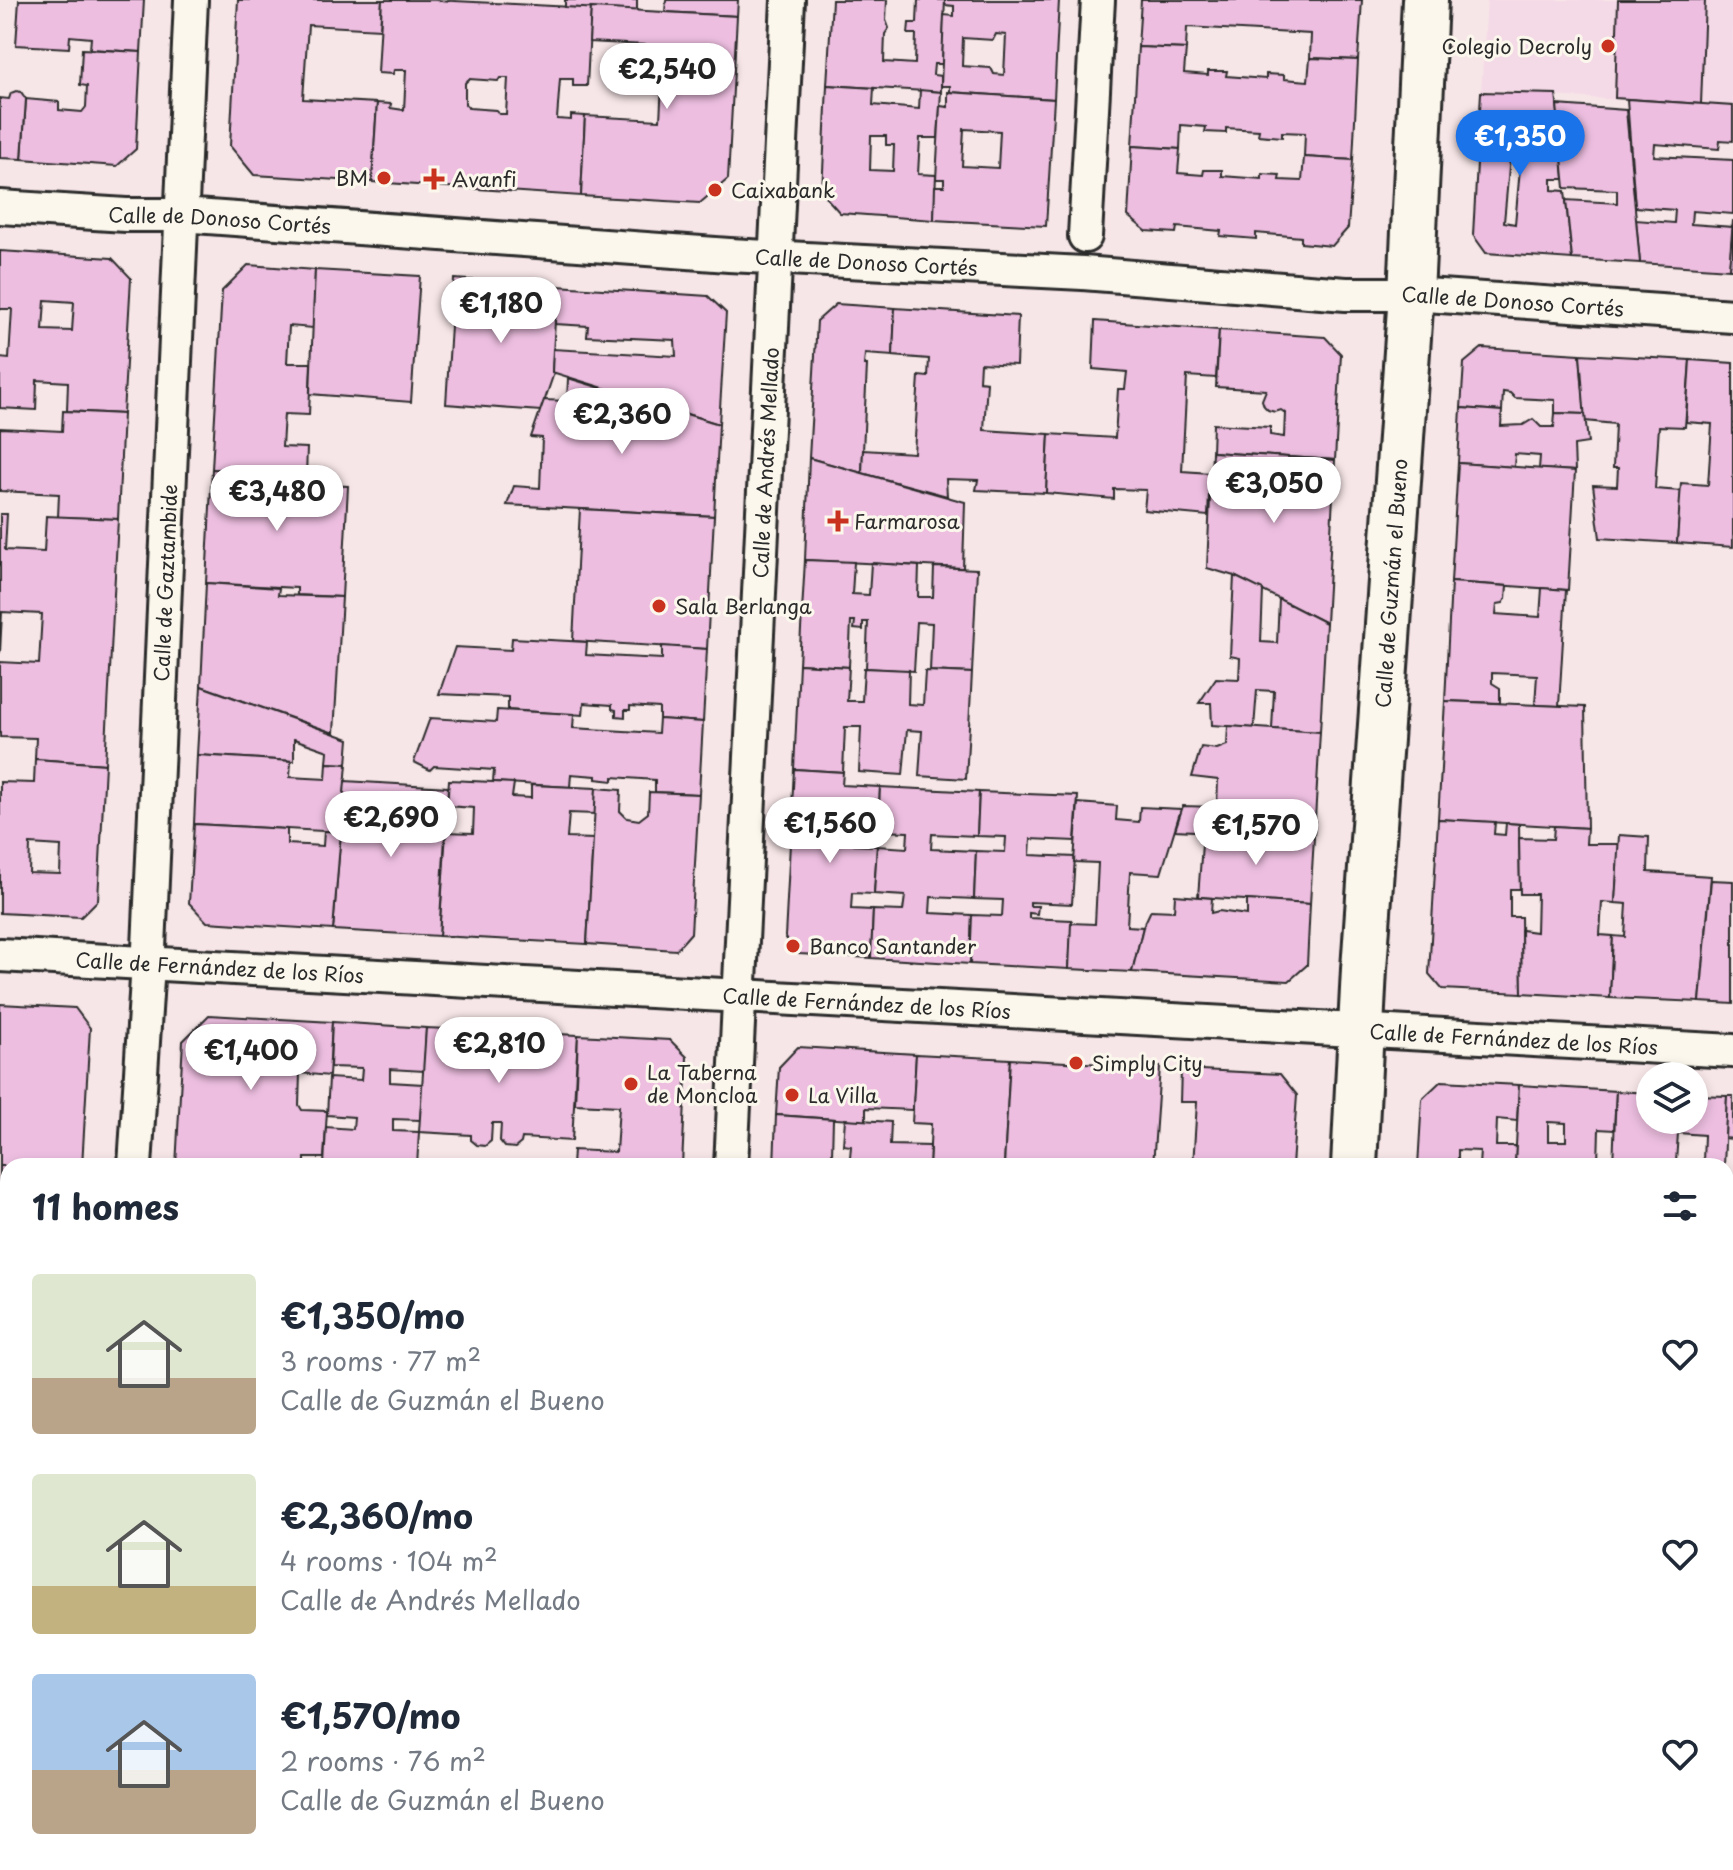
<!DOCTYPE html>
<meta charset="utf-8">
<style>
body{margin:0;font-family:"Playpen Sans",sans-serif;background:#f6f6f7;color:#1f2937;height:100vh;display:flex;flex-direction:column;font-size:30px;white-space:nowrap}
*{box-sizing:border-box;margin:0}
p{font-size:26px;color:#747a83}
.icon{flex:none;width:44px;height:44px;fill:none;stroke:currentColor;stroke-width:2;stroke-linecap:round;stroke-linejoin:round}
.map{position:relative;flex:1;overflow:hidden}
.drawer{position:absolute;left:0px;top:1158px;width:1734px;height:712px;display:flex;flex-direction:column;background:#fff;border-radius:24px 24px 0 0;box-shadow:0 4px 12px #0003}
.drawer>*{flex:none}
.buttons{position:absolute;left:1636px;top:1062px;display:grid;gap:16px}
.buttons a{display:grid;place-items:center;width:72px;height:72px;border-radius:50%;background:#fff;box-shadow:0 4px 12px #0003;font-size:40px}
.price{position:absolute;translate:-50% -68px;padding:0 18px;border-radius:28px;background:#fff;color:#222;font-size:26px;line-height:52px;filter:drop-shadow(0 2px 4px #0008)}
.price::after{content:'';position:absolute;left:50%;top:48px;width:24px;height:18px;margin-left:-12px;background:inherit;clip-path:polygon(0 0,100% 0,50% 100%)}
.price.current{background:#1a73e8;color:#fff}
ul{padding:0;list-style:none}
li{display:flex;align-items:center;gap:24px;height:200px;padding:0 32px}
li span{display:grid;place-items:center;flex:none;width:224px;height:160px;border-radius:8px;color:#555}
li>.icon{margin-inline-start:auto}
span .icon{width:96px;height:96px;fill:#fffc;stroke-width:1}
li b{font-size:34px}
h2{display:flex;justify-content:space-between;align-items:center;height:96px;padding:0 32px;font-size:34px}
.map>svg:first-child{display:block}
.built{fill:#f4dae6}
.building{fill:#edbee0;stroke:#2b2b2b;stroke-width:2;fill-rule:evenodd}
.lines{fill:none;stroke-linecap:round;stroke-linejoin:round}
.lane-casing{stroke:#2b2b2b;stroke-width:22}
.street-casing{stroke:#2b2b2b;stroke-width:38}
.secondary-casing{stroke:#2b2b2b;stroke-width:50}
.lane{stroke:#fbf7ec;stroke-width:16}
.street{stroke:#fbf7ec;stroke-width:32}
.secondary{stroke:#fbf7ec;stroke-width:44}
.poi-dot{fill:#c8321e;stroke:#fbf7ec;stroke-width:3}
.labels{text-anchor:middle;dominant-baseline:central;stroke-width:6;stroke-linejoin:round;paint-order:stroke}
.poi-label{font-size:20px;fill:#2b2b2b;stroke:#fbf7ec;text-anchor:start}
.street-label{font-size:20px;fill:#2b2b2b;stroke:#fbf7ec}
</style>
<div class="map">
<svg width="1733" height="1870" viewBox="0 0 1733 1870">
<rect width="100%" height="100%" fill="#f7e6e8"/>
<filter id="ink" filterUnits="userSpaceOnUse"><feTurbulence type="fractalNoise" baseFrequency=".0125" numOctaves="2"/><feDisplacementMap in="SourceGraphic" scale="16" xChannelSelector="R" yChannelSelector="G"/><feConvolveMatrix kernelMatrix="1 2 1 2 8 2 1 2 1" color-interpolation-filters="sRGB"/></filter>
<g filter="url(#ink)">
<path class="built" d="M1487,0H1733V106L1481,92Z"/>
<g class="building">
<path d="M19,0H144L141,52L90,49L91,38L70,36L69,48L16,45Z"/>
<path d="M238,0H382L380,29L308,25L303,99L377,103L372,182L254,175L230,146Z"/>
<path d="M382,0H435L591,8L587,86H573V79H560L557,119L571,120V115L585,116L581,196L372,182L377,103L391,104L390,108L404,110L406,70H394L393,74L378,73ZM500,78H508L506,114H499L496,110L469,108L465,104V83L469,79L498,81Z"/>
<path d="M565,0H637V11L565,7Z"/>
<path d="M666,0H738L737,16L665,12Z"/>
<path d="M832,0H887L886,20L889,28L885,34L884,62L915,64L916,34H908L909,23H917L918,0H945L942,64H934L933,75L941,76V92L827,85Z"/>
<path d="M945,0H1059L1054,99L950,92V86H941L944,15L954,16V6L945,5ZM996,34L1006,35L1004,75L994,74L991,68L962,66L963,38L993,40Z"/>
<path d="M1141,0H1362L1358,60L1310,58L1311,34L1187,27L1186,49L1138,47Z"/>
<path d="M1618,0H1705L1701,104L1615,98Z"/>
<path d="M591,8L737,16L728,179L700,203L581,196L585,116L660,120L664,46L589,42Z"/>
<path d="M1138,47L1186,49L1184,73L1208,75V71H1227L1226,76L1266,79V74L1284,75V79L1308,81L1310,58L1358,60L1353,160L1304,157L1305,133L1282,132V137L1258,135L1259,130L1226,128V133L1205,132L1206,127L1181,125L1180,149L1132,146Z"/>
<path d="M82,49L141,52L136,149L117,166L22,159L26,99L59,102V110L82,112L86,107L87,86L80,85Z"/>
<path d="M827,85L874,88L873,105L919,109L920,90L941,92L938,138H920L918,174L936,175L934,220L840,213L822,193ZM871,136H886V145H894L893,171L870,170Z"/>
<path d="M16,91L21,92L26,99L22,159L0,158V98L9,99L11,93Z"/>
<path d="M948,92L1054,99L1046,226L934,220L935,186H944V179H936L940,106L948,107ZM964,129L1000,131L998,168L962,166Z"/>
<path d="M1481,92L1556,94L1561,141L1543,140L1542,153H1562L1564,179H1552V190L1565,191L1572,259L1486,253L1473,235ZM1510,157H1521L1515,224L1504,222Z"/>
<path d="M1627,99L1733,106V141L1720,140L1719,149L1655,144L1654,156L1733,160V214L1692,211L1691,224L1733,227L1729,269L1640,263L1636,220L1674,223L1675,210L1635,207Z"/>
<path d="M1557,105L1626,110L1640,263L1572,259L1566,200L1617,203V190L1565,188Z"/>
<path d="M1132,146L1180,149L1178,173L1203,175L1204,170H1222V176L1262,179V174L1280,175L1279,180L1302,181L1304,157L1353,160L1348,228L1332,246L1301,243V237L1256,233V239L1220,236L1221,231L1177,227L1176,233L1146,231L1128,216Z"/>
<path d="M1733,220V269H1729Z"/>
<path d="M0,251L112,258L131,278L123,414L67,411L68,382L37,380L36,410L0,408V358L9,359L12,309H0ZM45,300L74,302L72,331L43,330Z"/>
<path d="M248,265L315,270L313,328L289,326L287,363H311L309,415L284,414L282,447L307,448L306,476L212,469L222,291Z"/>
<path d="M315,270L420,276L411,402L310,394Z"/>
<path d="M454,279L557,286L552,372L554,373L541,411L446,404Z"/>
<path d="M557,286L708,296L726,313L719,424L552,372L553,349L676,356L675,340L587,336L588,326L555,324Z"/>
<path d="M836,304L895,308L893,356L865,354L864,365H867L862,473L809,458L817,321Z"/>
<path d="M895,308L1018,316L1016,365L980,363L979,381L987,382L984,430L1049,434L1046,493L976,490L978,480L946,479L947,496L862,473L863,450L914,453L919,376L928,377L929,359L893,356Z"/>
<path d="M1095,321L1219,330L1216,378L1187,376L1182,471L1210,473L1208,516L1144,510L1146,490L1114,489V499L1046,493L1049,434L1115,438L1118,389H1125L1127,372L1093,369Z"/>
<path d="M1219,330L1325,337L1341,354L1335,460L1212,452L1213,424L1270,427V435L1284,437L1285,413L1281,410L1275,412L1268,410L1264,406L1262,400L1266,390L1216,387Z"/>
<path d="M1482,348L1580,354L1585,414L1555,413V400L1515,398L1510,393L1503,392L1502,411L1461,408L1464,363Z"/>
<path d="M1580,354L1690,360L1685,427L1659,426L1655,489L1681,491L1677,543L1600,538L1593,485L1617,486L1618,468H1613L1615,424L1585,421Z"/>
<path d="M1690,360L1733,363V547L1677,543L1681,483L1708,485L1712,424L1686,422Z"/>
<path d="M568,378L719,424L714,516L507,505L514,486L540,488L542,438L531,437L544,400L567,401Z"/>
<path d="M1461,408L1502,411L1501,426L1523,425L1533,419L1541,427H1554L1555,413L1585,414L1588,443L1574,445L1575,471L1539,469L1540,456L1515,454L1514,467L1458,463Z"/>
<path d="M63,411L123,414L118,519L58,517L59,494L0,491V428L62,431Z"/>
<path d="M1212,452L1335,460L1326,623L1234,576L1207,568Z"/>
<path d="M809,458L965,502L963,568L805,560Z"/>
<path d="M1458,463L1575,471L1568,590L1451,582Z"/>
<path d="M212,469L306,476L305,484L348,486L342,597L297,595V588L206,583Z"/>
<path d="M580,509L714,516L707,649L573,641Z"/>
<path d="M0,514H7L5,550L44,552L46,516L118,519L105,764L35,759L36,738L0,737V662L39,664L42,614L2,612L0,653Z"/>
<path d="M805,560L854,562L852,594L869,595L871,563L919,566L918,597H933L934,567L977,569L972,673L930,671L932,623L917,622L914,671L866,668L868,622H863V630L854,629L855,621H851L849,667L799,664Z"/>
<path d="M1234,576L1263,590L1261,642L1277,643L1279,599L1326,623L1320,732L1272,729L1274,691L1257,690L1254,728L1212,725L1211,703H1199L1216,678L1239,679L1240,658L1230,656Z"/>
<path d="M1451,582L1507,586L1506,599L1503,603L1497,604L1496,614L1540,617L1542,588L1566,590L1559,706L1535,705L1537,675L1492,673V683L1500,688V703L1445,701Z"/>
<path d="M206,583L279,588L278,595L342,597L334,733L201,686Z"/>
<path d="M512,638L587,642L586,655L662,659V646L707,649L703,722L659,719V708L630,706V710H625V717L616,716V710L612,709V705L584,703L583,715L508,710V697L439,694L455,647L511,650Z"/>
<path d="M799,664L849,667L847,701H862L864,668L909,670L908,704L923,705L925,671L972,673L966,779L919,776L922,731L907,730L903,775L859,772L861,727H845L843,772L794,769Z"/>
<path d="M201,686L349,739L347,764L327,763L328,751L294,739V761L197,755Z"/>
<path d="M1445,701L1585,707L1587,828L1438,819Z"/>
<path d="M497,710L574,714L573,728L658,733L659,719L703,722L699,794L655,792V780L613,777V781L596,779V776L571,774L570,787L493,782L494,770L434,766L430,770L414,762L430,718L496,722Z"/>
<path d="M1228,726L1320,732L1314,837L1175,830L1183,806L1217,807L1218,780L1192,777L1201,747L1217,749L1227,745Z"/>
<path d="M197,755L291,761L290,777L326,779L327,763L347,764L341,832L194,824Z"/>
<path d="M35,759L105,764L98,900L81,917L0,913V782L34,783ZM30,844L61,846L60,874L29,873Z"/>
<path d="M794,769L843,772L842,785L880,787L878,831L855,829L854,845L877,846L874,894L852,893L851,909L873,910L871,958L799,954L785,937Z"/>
<path d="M449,780L514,783L512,797L531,798V785L596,788L595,814L569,813L567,838L593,839L587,944L439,936L446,832L473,833L474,808L447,806Z"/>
<path d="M345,781L448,787L439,936L333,930Z"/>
<path d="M880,787L979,792L977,836L932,834L931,849L976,851L974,899L931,897L930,913L972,915L970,964L871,958L873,910L903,911L905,896L874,894L877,846L907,848L908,832L878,831Z"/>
<path d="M596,788L621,790L620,811L627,818L639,820L648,813L649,792L699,794L691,933L676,950L587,944Z"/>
<path d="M979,792L1078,796L1075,841L1031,839L1030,855L1075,857L1072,904L1030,902V906H1038L1037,914L1029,913V918L1072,920L1069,969L970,964L972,915L1002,916L1003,900L974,899L976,851L1005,852L1006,837L977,836Z"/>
<path d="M1078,803L1117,806L1116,820L1139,822L1140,807L1181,809L1161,874L1130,872L1127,926L1143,927L1132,972L1069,969L1071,923L1095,924L1098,863L1074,862Z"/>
<path d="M1438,819L1495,822L1494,834L1505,835L1506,823L1519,824L1520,889H1510V917H1521L1522,993L1442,989L1429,974Z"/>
<path d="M194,824L287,829V844L323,846L324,831L341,832L333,930L207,922L189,903Z"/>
<path d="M1554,826L1587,828L1586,844H1619L1615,903L1602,902L1600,935L1613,936L1610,998L1522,993L1521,930L1536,932L1537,894H1520L1519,838L1553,839Z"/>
<path d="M1203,831L1314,837L1310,904L1198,897Z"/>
<path d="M1619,835L1649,837L1648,872L1711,876L1700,1002L1610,998L1613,936L1625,937L1627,904L1615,903Z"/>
<path d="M1711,880L1733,881V1004L1700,1002Z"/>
<path d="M1175,895L1212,898L1211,913L1219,911L1247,915V900L1310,904L1307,965L1289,981L1132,972L1143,927L1151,910L1174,911Z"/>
<path d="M0,1004L75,1008L90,1028L82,1166H0Z"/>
<path d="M209,1015L332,1022L329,1076L300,1073L299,1105L302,1110L327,1111L324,1158H305V1166H176L183,1041Z"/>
<path d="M332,1022L426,1028L424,1071L390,1069V1082L423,1084L420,1120L393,1119V1131L419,1132L417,1166L347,1160V1166H324L326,1127L353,1129L354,1117L327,1115L329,1078L361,1080L362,1068L330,1067Z"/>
<path d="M426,1028L578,1035L572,1141L522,1138L521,1143L515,1148L505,1147L500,1141L501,1123H492L491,1141L485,1146L477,1145L471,1140V1135L419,1132Z"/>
<path d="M578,1035L670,1040L687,1057L682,1166H572L573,1150L616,1152L619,1106L575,1104Z"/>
<path d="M798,1047L916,1054L913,1110L866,1108V1121L776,1115L779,1067Z"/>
<path d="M916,1054L1010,1059L1004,1166H929L931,1124L912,1123Z"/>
<path d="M1010,1059L1160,1067L1153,1166H1004Z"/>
<path d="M1181,1069L1280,1074L1297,1095L1292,1166H1193L1197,1102H1180Z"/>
<path d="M1441,1081L1519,1085L1517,1121L1497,1119L1496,1146H1516L1515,1166H1479L1480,1151L1458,1150V1166H1418L1422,1099Z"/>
<path d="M1519,1085L1616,1091L1614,1130L1599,1129L1598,1163L1613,1166L1540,1163V1166H1515ZM1548,1122L1566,1123V1141H1548Z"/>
<path d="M1616,1091L1650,1093V1120H1694V1095L1727,1096L1724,1166H1613ZM1678,1133L1704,1135L1703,1162H1676Z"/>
<path d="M1727,1096H1733V1139L1725,1138Z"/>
<path d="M776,1115L833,1119L832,1155L836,1162H845L850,1158L851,1146L843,1145L845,1119L891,1122L890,1145L930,1146L929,1166H774Z"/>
<path d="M0,1166H8V1298L0,1297Z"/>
<path d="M1726,1218H1733V1257L1726,1256Z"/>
<path d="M1733,1259V1373H1726V1330L1730,1331Z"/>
<path d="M0,1297L8,1298V1386L0,1385Z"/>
<path d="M0,1385L8,1386V1497L0,1496Z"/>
<path d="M1726,1423H1733V1559L1726,1558Z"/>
<path d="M0,1496L8,1497V1525H0Z"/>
<rect x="0" y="1547" width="8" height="55"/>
<path d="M1726,1558L1733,1559V1621H1727L1726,1632Z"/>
<path d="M1726,1634L1733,1635V1747H1726Z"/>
<path d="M0,1694L8,1695V1789L0,1788L5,1738H0Z"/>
<path d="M0,1788L8,1789V1862H46V1870H0Z"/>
<path d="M1726,1841H1733V1870H1701V1862H1726Z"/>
<path d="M146,1862H643V1870H221Z"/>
<rect x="741" y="1862" width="121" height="8"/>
<path d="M891,1862H965L964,1870H890Z"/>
<path d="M965,1862H1040L1039,1870H964Z"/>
<path d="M1040,1862L1086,1865V1862H1114V1870H1039Z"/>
<path d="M1114,1862H1182L1185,1863L1184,1870H1114Z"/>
<path d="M1210,1862H1253V1866Z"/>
<path d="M1377,1862H1701V1870H1376Z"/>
<path d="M1208,1864L1253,1866V1870H1208Z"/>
</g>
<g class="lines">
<defs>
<path id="lane" d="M1726,1401H1733"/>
<g id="street">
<path id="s1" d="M0,207L126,215H181L729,255L1083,273L1346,294H1411L1733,316"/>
<path d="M1085,236L1098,0"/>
<path id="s2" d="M0,955L1733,1051"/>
<path id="s3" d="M135,1166L149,948L191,0"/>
<path id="s4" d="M731,1166L788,0"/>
<path d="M0,1650H8"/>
<path d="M1726,1788L1733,1789"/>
<path d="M97,1870V1862"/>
<path d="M696,1870V1862"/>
</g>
<g id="secondary">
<path id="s5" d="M1354,1166L1364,969L1411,294L1425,0"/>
<path d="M1309,1870V1862"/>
</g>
</defs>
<use href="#lane" class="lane-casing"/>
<use href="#street" class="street-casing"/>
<use href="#secondary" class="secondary-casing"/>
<use href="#lane" class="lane"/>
<use href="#street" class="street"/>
<use href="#secondary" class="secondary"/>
</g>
</g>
<g class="poi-dot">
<circle cx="1608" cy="46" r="8"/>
<circle cx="384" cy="178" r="8"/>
<path d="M430 167h8v8h8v8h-8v8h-8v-8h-8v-8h8z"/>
<circle cx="715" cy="190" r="8"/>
<path d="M834 509h8v8h8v8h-8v8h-8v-8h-8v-8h8z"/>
<circle cx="659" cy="606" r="8"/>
<circle cx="793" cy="946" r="8"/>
<circle cx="1076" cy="1063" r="8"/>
<circle cx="631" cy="1084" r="8"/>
<circle cx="792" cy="1095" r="8"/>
</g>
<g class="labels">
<g class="poi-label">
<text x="1592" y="46" text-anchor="end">Colegio Decroly</text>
<text x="368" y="178" text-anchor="end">BM</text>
<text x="452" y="179">Avanfi</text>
<text x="731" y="190">Caixabank</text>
<text x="854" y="521">Farmarosa</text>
<text x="675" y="606">Sala Berlanga</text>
<text x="809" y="946">Banco Santander</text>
<text x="1092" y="1063">Simply City</text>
<text x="647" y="1072">La Taberna<tspan x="647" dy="23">de Moncloa</tspan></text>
<text x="808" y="1095">La Villa</text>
</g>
<g class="street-label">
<text stroke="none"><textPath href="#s1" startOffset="220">Calle de Donoso Cortés</textPath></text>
<text stroke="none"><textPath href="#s1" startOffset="868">Calle de Donoso Cortés</textPath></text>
<text stroke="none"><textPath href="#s1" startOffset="1516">Calle de Donoso Cortés</textPath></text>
<text stroke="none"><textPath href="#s4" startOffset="704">Calle de Andrés Mellado</textPath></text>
<text stroke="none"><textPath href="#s3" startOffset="584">Calle de Gaztambide</textPath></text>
<text stroke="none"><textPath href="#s5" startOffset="584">Calle de Guzmán el Bueno</textPath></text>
<text stroke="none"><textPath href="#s2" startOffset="220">Calle de Fernández de los Ríos</textPath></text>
<text stroke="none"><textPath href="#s2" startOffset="868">Calle de Fernández de los Ríos</textPath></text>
<text stroke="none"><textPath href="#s2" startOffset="1516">Calle de Fernández de los Ríos</textPath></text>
</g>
</g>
</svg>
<div class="buttons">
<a><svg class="icon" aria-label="layers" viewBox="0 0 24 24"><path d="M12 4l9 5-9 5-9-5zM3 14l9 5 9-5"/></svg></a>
</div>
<b class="price" style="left:667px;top:111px">€2,540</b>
<b class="price current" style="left:1520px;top:178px">€1,350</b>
<b class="price" style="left:501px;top:345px">€1,180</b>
<b class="price" style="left:622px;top:456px">€2,360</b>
<b class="price" style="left:1274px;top:525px">€3,050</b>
<b class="price" style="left:277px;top:533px">€3,480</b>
<b class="price" style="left:391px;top:859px">€2,690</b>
<b class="price" style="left:830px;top:865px">€1,560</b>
<b class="price" style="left:1256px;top:867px">€1,570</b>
<b class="price" style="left:499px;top:1085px">€2,810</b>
<b class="price" style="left:251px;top:1092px">€1,400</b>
<section class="drawer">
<h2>11 homes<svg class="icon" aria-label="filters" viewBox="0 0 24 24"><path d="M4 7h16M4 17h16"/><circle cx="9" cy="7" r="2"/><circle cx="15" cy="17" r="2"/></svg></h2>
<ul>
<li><span style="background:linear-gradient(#dfe7d0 65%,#b9a48a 0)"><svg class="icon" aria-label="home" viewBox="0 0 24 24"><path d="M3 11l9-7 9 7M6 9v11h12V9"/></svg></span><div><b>€1,350/mo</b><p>3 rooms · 77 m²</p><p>Calle de Guzmán el Bueno</p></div><svg class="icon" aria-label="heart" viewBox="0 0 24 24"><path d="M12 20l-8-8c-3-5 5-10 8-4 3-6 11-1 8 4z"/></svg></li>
<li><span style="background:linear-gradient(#dfe7d0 70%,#c2b280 0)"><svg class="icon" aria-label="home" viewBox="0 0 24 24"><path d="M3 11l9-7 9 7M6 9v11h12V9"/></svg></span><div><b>€2,360/mo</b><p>4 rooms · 104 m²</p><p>Calle de Andrés Mellado</p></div><svg class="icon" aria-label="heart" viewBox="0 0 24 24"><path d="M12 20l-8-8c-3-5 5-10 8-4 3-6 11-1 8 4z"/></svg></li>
<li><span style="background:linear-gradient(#a9c7e8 60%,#b9a48a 0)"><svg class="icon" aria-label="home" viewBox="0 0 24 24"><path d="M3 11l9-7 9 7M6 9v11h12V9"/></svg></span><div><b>€1,570/mo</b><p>2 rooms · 76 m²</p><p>Calle de Guzmán el Bueno</p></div><svg class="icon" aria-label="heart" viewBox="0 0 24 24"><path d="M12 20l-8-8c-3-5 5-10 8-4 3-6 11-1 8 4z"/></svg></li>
</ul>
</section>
</div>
